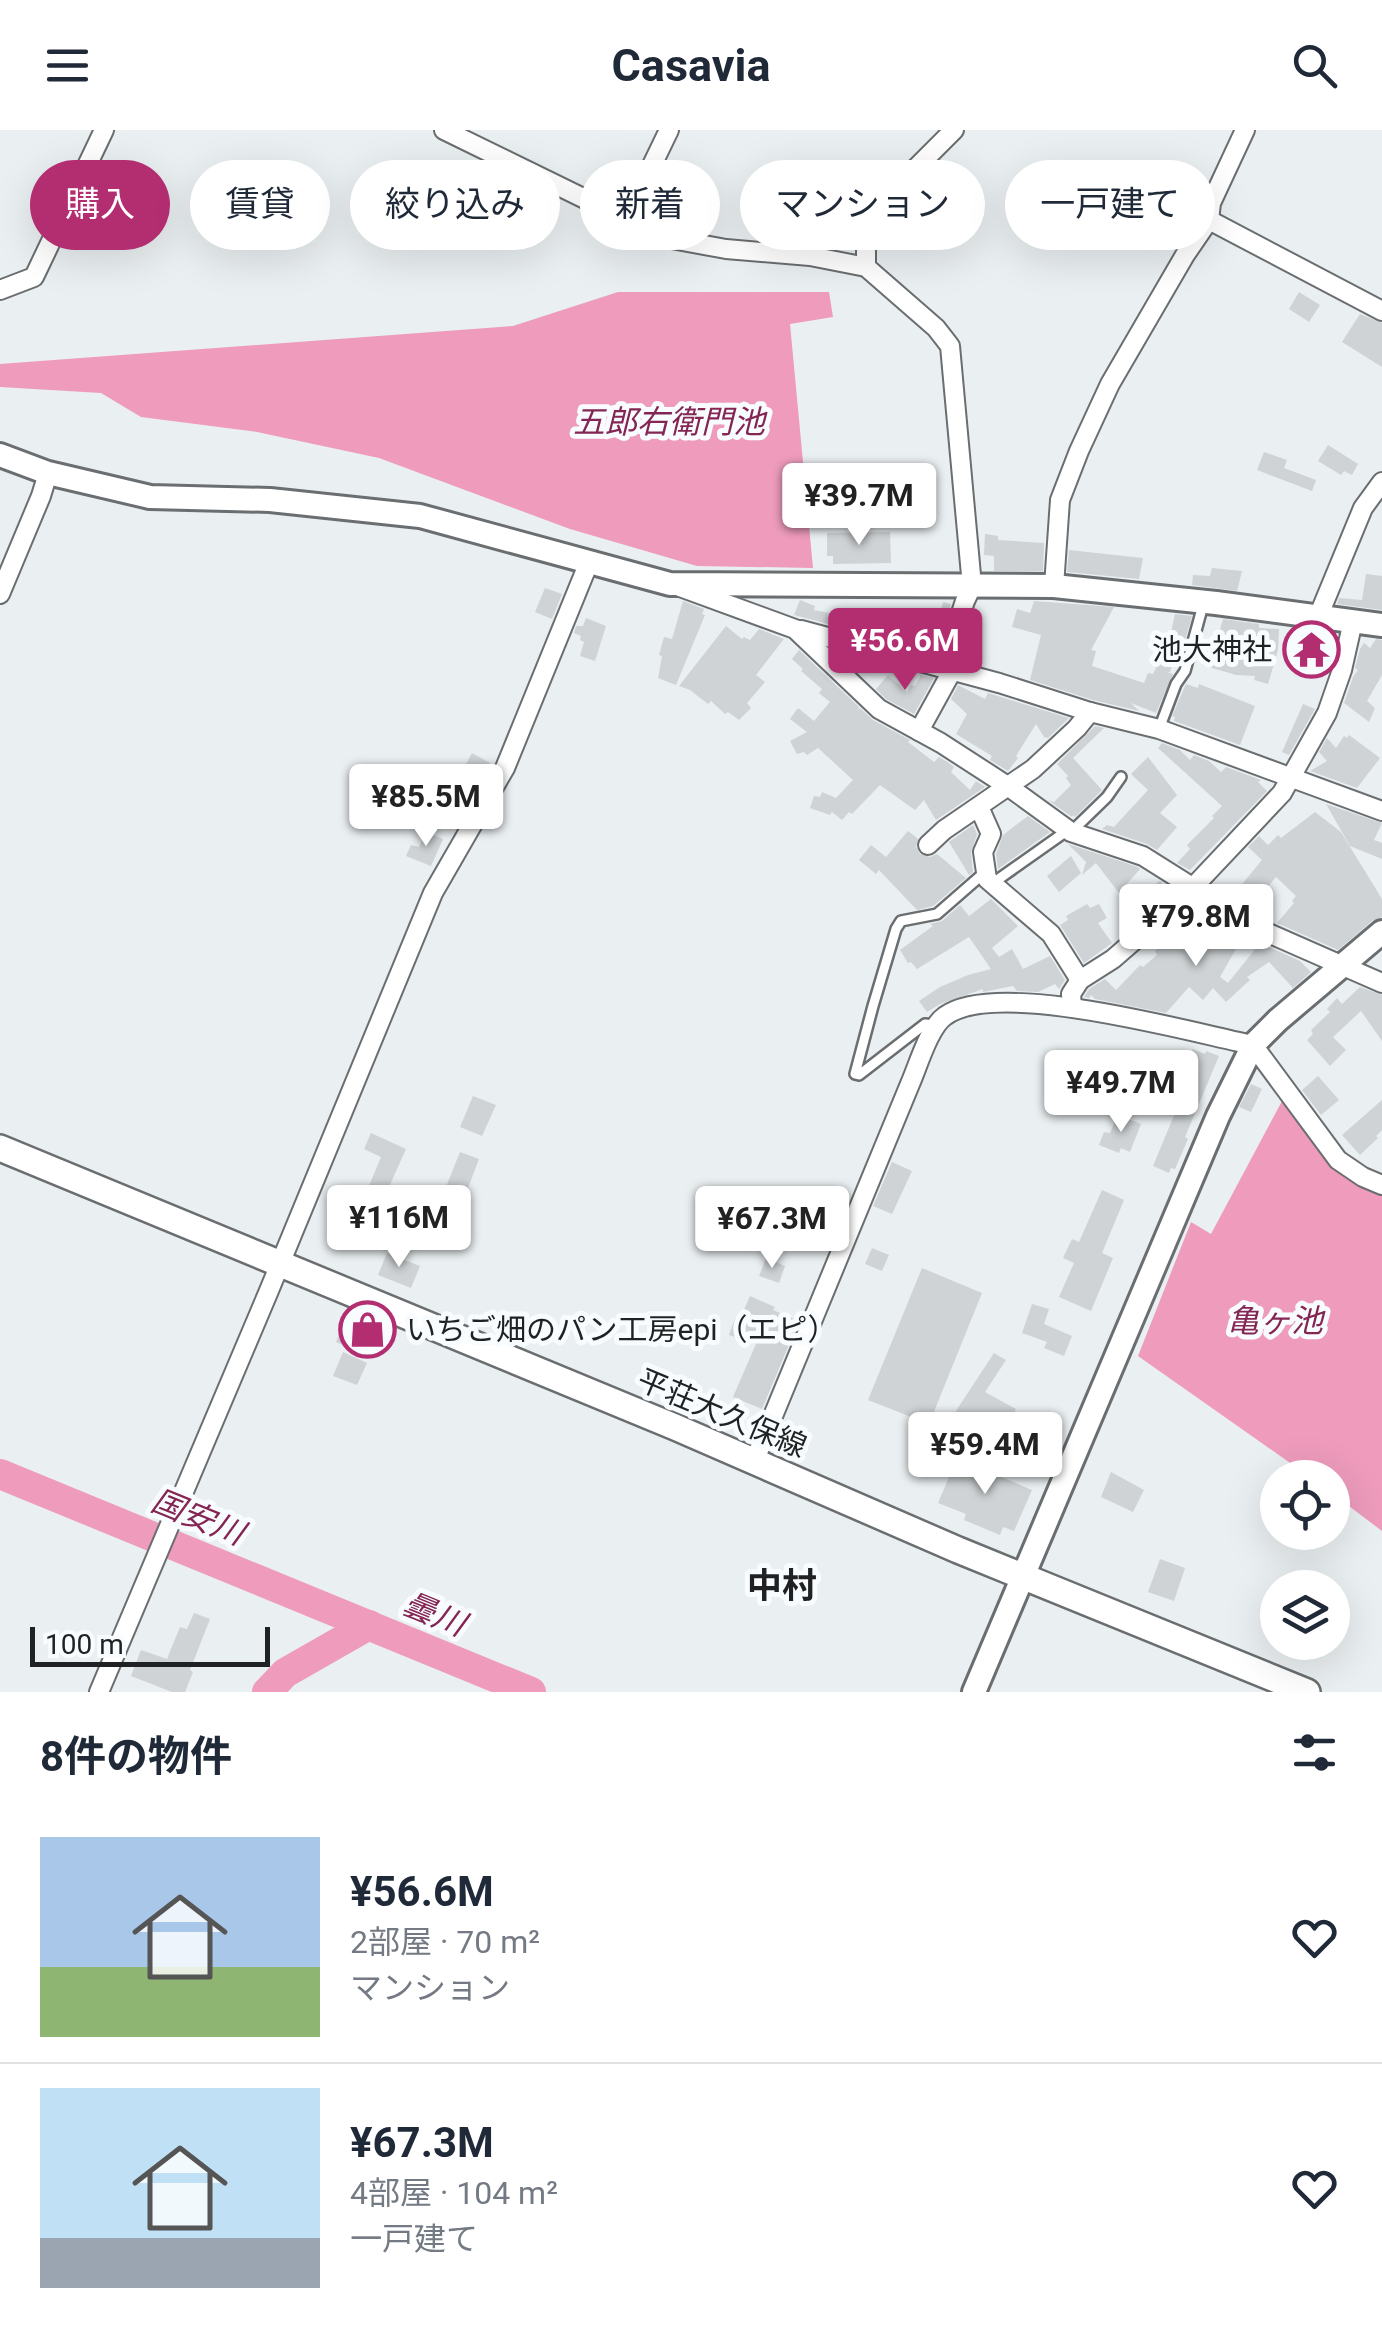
<!DOCTYPE html>
<html lang="ja">
<meta charset="utf-8">
<style>
body{margin:0;font-family:Roboto,"Noto Sans JP",sans-serif;background:#f6f6f7;color:#1f2937;height:100vh;display:flex;flex-direction:column;font-size:38px;white-space:nowrap}
*{box-sizing:border-box;margin:0}
p{font-size:32px;color:#747a83}
.icon{flex:none;width:55px;height:55px;fill:none;stroke:currentColor;stroke-width:2;stroke-linecap:round;stroke-linejoin:round}
.map{position:relative;height:1562px;overflow:hidden}
.drawer{display:flex;flex-direction:column;background:#fff;flex:1}
.drawer>*{flex:none}
.guide{position:absolute;left:30px;top:30px;width:1322px;height:90px;display:flex;gap:20px}
.controls{position:absolute;left:1260px;top:1330px;display:grid;gap:20px}
.controls a{display:grid;place-items:center;width:90px;height:90px;border-radius:50%;background:#fff;box-shadow:0 10px 40px #0002;font-size:50px}
.scale{position:absolute;left:30px;bottom:25px;width:240px;box-sizing:border-box;padding-left:10px;border:5px solid #1f2122;border-top:0;font-size:28px;line-height:35px;white-space:nowrap;color:#1f2122;-webkit-text-stroke:8px #f8fcfe;paint-order:stroke}
.price{position:absolute;translate:-50% -85px;padding:0 22px;border-radius:10px;background:#fff;color:#222;font-size:32px;line-height:65px;filter:drop-shadow(0 2px 5px #0008)}
.price::after{content:'';position:absolute;left:50%;top:60px;width:30px;height:22px;margin-left:-15px;background:inherit;clip-path:polygon(0 0,100% 0,50% 100%)}
.price.active{background:#b32d71;color:#fff}
ul{padding:0;list-style:none}
li{display:flex;align-items:center;gap:30px;height:250px;padding:0 40px}
li+li{border-top:2px solid #e0e1e3}
li span{display:grid;place-items:center;flex:none;width:280px;height:200px;border-radius:0px;color:#555}
li>.icon{margin-inline-start:auto}
span .icon{width:120px;height:120px;fill:#fffc;stroke-width:1}
li b{font-size:42px}
h2{display:flex;justify-content:space-between;align-items:center;height:120px;padding:0 40px;font-size:42px}
.chip{padding:0 35px;border-radius:45px;background:#fff;box-shadow:0 10px 40px #0002;font-size:35px;line-height:90px}
.chip.active{background:#b32d71;color:#fff}
header{display:flex;justify-content:space-between;align-items:center;height:130px;padding:0 40px;background:#fff;font-size:45px;font-weight:700}
.map>svg:first-child{display:block}
.water{fill:#ee9bbc}
.lines{fill:none;stroke-linecap:round;stroke-linejoin:round}
.river{stroke:#ee9bbc;stroke-width:30}
.building{fill:#cfd3d5}
.service-casing{stroke:#6a6e70;stroke-width:14}
.minor-casing{stroke:#6a6e70;stroke-width:22}
.tertiary-casing{stroke:#6a6e70;stroke-width:28}
.secondary-casing{stroke:#6a6e70;stroke-width:30}
.service{stroke:#fff;stroke-width:9}
.minor{stroke:#fff;stroke-width:18}
.tertiary{stroke:#fff;stroke-width:22}
.secondary{stroke:#fff;stroke-width:25}
.labels{text-anchor:middle;dominant-baseline:central;stroke-width:10;stroke-linejoin:round;paint-order:stroke}
.poi-label{font-size:30px;fill:#1f2122;stroke:#f8fcfe;text-anchor:end}
.street-label{font-size:30px;fill:#1f2122;stroke:#f8fcfe}
.water-label{font-size:32px;font-style:italic;fill:#842554;stroke:#f8fcfe}
.quarter-label{font-size:35px;font-weight:bold;fill:#1f2122;stroke:#f8fcfe}
</style>
<header><svg class="icon" aria-label="menu" viewBox="0 0 24 24"><path d="M4 6h16M4 12h16M4 18h16"/></svg>Casavia<svg class="icon" aria-label="search" viewBox="0 0 24 24"><circle cx="10" cy="10" r="6"/><path d="M15 15l6 6"/></svg></header>
<div class="map">
<svg width="1382" height="1562" viewBox="0 0 1382 1562">
<rect width="100%" height="100%" fill="#eaeff1"/>
<g class="water">
<path d="M618,162H829L833,187L790,194L813,438L697,436L570,399L379,328L257,302L141,287L101,263L0,257V234L513,196Z"/>
<path d="M1282,971L1328,1033L1363,1055L1382,1063V1401L1333,1364L1332,1348L1310,1347L1138,1226L1191,1092L1211,1104Z"/>
</g>
<g class="lines">
<g class="river">
<path d="M0,1344L531,1562"/>
<path d="M267,1562L285,1543L369,1495"/>
</g>
</g>
<g class="building">
<path d="M522,52L551,66L528,111L499,97Z"/>
<path d="M83,73L141,101L135,115L129,117L98,102L95,106L73,95Z"/>
<path d="M1299,162L1320,175L1309,192L1289,179Z"/>
<path d="M1360,184L1382,193V237L1342,212Z"/>
<path d="M1328,315L1358,334L1352,345L1344,341L1341,345L1318,331Z"/>
<path d="M1264,322L1287,330L1284,338L1316,350L1312,361L1257,340Z"/>
<path d="M890,402L891,433L833,434V426H827V403Z"/>
<path d="M985,404L998,406V410L1044,413L1043,441H994V426L984,425Z"/>
<path d="M1069,420L1143,428L1139,449L1067,442Z"/>
<path d="M1212,438L1242,441L1237,461L1192,455L1193,445L1210,446Z"/>
<path d="M1366,444L1382,446V480L1337,474L1339,468L1362,470Z"/>
<path d="M545,458L562,464L552,489L535,482Z"/>
<path d="M800,470L815,476L814,480L844,486L846,479L882,493L877,507L794,485Z"/>
<path d="M683,471L704,479L702,484L705,485L676,555L658,548L662,526L659,525L664,507L672,509Z"/>
<path d="M1034,471L1114,477L1091,520L1096,521L1092,536L1144,553L1148,543L1153,544L1169,511L1175,484L1192,486L1180,529L1175,527L1170,542H1167L1173,544L1156,583L1131,573L1139,581L1093,570L1030,550L1041,505L1012,497L1017,479L1030,483Z"/>
<path d="M943,472L951,474L935,523L921,519L922,513L920,512L924,496L936,499Z"/>
<path d="M586,488L606,496L595,531L580,526L584,512L580,510L581,506L574,503L576,496H583Z"/>
<path d="M1223,489L1259,494V498L1279,499L1278,520L1268,554L1254,550L1255,546L1236,545L1202,535L1205,520L1214,521Z"/>
<path d="M726,496L742,509L744,507L750,510L759,499L784,509L756,545L765,552L747,573L751,578L739,590L728,582L725,584L711,571L708,574L690,560L679,556Z"/>
<path d="M1376,509L1382,510V545L1367,571L1375,578L1369,592L1344,573L1353,547L1358,540L1355,538L1360,519L1364,513L1370,518Z"/>
<path d="M799,520L859,577L858,581L860,578L873,590L910,610L908,612L934,632L939,627L949,633L954,637L951,642L970,660L976,651L985,657L936,690L924,670L915,680L880,655L852,684L849,682L842,690L832,682L830,685L810,678L814,666L820,667L822,662L836,668L853,650L818,618L807,625L804,622L797,624L790,611L807,602L790,589L798,578L814,591L830,572L819,563L822,559L801,541L803,539L792,529Z"/>
<path d="M888,545L907,562L911,555L915,556L921,545L934,548L914,584L886,569L876,559Z"/>
<path d="M1186,554L1198,558L1199,554L1255,576L1240,615L1174,591L1175,587L1172,586Z"/>
<path d="M958,555L985,569L988,563L1069,588L1048,608L1044,607L1036,594L1016,626L1018,628L1008,641L990,630L992,626L956,604L967,584L951,569Z"/>
<path d="M1303,574L1315,579L1289,625L1282,622Z"/>
<path d="M1095,596L1104,598L1073,628L1102,660L1075,687L1073,685L1072,687L1048,670L1054,672L1071,655L1066,648L1068,646L1057,634Z"/>
<path d="M1349,605L1380,628L1357,658L1310,641L1327,631L1319,622L1327,608L1336,618L1344,606L1347,608Z"/>
<path d="M1162,613L1180,620L1190,630L1194,625L1209,631L1221,642L1226,637L1261,650L1258,652L1267,661L1190,740L1177,733L1190,719L1187,715L1214,688L1212,686L1222,676L1158,618Z"/>
<path d="M472,623L490,633L467,673L435,655L445,638L460,646Z"/>
<path d="M1148,627L1177,665L1160,683L1177,697L1157,720L1147,714L1102,699L1107,695L1114,697L1148,660L1131,644Z"/>
<path d="M1326,674L1382,693L1374,710L1382,713V729L1350,716Z"/>
<path d="M1315,682L1341,702L1382,769V787L1372,791L1338,820L1277,793L1294,773L1292,771L1296,766L1276,747L1253,775L1259,779L1257,783L1227,764L1230,759H1238L1262,730L1248,717L1259,706L1268,715L1278,705L1281,708Z"/>
<path d="M1028,686L1050,702L998,739L996,724L1003,705Z"/>
<path d="M973,695L977,704L971,723L973,742L969,745L949,712Z"/>
<path d="M908,701L918,709L916,717L920,724L930,727L937,724L966,748L933,776L917,780L879,740L876,744L859,730L871,715L886,727Z"/>
<path d="M426,702L443,709L431,736L406,726L411,715L419,717Z"/>
<path d="M1068,714L1138,737L1140,739L1119,763L1096,733L1082,745L1086,732Z"/>
<path d="M1071,726L1081,743L1059,762L1047,746Z"/>
<path d="M1159,751L1162,752L1161,764L1164,768L1146,784L1136,774Z"/>
<path d="M991,769L1018,796L992,818L999,827L1012,819L1023,839L1050,826L1065,850L1059,859L1055,854L1038,862L1017,861L1013,856L983,862V859L940,874L927,882L919,871L940,857L968,845L991,839L969,807L917,839L911,832L908,833L900,820L933,796L930,794L942,791L960,775L969,786Z"/>
<path d="M1087,774L1090,778L1099,774L1107,788L1098,793L1112,813L1084,833L1060,795L1068,790L1066,786Z"/>
<path d="M1190,778L1206,783L1207,781L1244,805L1220,847L1228,853L1260,813L1300,831L1311,842L1293,858L1269,832L1247,847L1250,850L1226,872L1213,858L1203,870L1189,857L1166,883L1095,869L1091,865L1089,868L1084,867L1089,859L1105,849L1116,860L1140,835L1143,837L1157,825L1155,821L1174,805L1179,812L1202,794L1189,780Z"/>
<path d="M1360,857L1382,865V911L1361,881L1333,907L1346,920L1330,936L1307,910L1313,904L1311,900L1330,882L1327,879L1337,868L1342,874Z"/>
<path d="M1192,919L1205,924L1206,921L1219,926L1185,1007L1188,1009L1175,1039L1171,1038L1169,1043L1153,1036L1175,983L1169,981L1173,970L1178,971L1193,937L1186,933Z"/>
<path d="M1318,946L1339,970L1321,985L1302,960Z"/>
<path d="M1251,954L1262,959L1251,982L1239,977Z"/>
<path d="M473,966L496,975L482,1006L460,997Z"/>
<path d="M1382,970V1000L1376,1006L1378,1008L1360,1025L1342,1005Z"/>
<path d="M1118,985L1141,994L1130,1022L1121,1018L1119,1023L1099,1015L1104,1002L1110,1003Z"/>
<path d="M371,1003L406,1019L380,1077L383,1078L377,1093L357,1085L381,1027L364,1019Z"/>
<path d="M460,1022L479,1029L465,1066L459,1063L449,1085L455,1088L443,1119L424,1112Z"/>
<path d="M892,1032L912,1041L892,1084L873,1076Z"/>
<path d="M1102,1060L1124,1070L1102,1123L1113,1128L1091,1181L1059,1167L1074,1133L1063,1128L1072,1109L1079,1112Z"/>
<path d="M872,1118L889,1125L882,1141L865,1134Z"/>
<path d="M387,1123L420,1136L411,1158L378,1145Z"/>
<path d="M766,1128L785,1136L779,1153L759,1146Z"/>
<path d="M922,1138L982,1163L929,1294L868,1270Z"/>
<path d="M750,1166L775,1177L773,1180L799,1191L762,1279L733,1267L756,1214L729,1205L735,1188L740,1189Z"/>
<path d="M1032,1174L1049,1179L1044,1194L1072,1206L1064,1226L1044,1218L1047,1212L1022,1203Z"/>
<path d="M347,1185L361,1190L350,1218L336,1212Z"/>
<path d="M343,1222L367,1233L357,1255L333,1246Z"/>
<path d="M994,1223L1006,1230L985,1262L1016,1279L996,1316L982,1309L979,1314L965,1306L969,1298L952,1287Z"/>
<path d="M957,1328L1032,1360L1014,1401L1003,1397L1000,1405L964,1390L966,1384L938,1373Z"/>
<path d="M1111,1342L1144,1360L1133,1382L1101,1367Z"/>
<path d="M1160,1429L1185,1438L1174,1471L1148,1462Z"/>
<path d="M194,1483L210,1489L190,1540L193,1542L185,1562H172L131,1546L141,1520L167,1529L180,1497L187,1499Z"/>
</g>
<g class="lines">
<defs>
<g id="service">
<path d="M1159,599L1176,554L1185,541L1203,475"/>
<path d="M1071,702L1107,667L1121,647"/>
<path d="M993,753L1068,700"/>
<path d="M934,895L925,894L859,945L855,944L873,876L896,799L901,791L937,784L984,743"/>
</g>
<g id="minor">
<path d="M444,0L626,89L639,103L726,119L810,126L866,137L936,198L950,216L972,456L965,471L943,538"/>
<path d="M626,89L669,0"/>
<path d="M1209,90L1382,181"/>
<path d="M866,137V104L878,76L954,0"/>
<path d="M0,160L34,147L104,0"/>
<path d="M1054,456L1060,370L1079,321L1110,254L1185,125L1209,90L1211,73L1245,0"/>
<path d="M680,457L795,499L879,579L941,613L1009,657L1071,702L1143,726L1259,799L1382,853"/>
<path d="M0,464L41,366L48,343"/>
<path d="M1318,487L1363,378L1382,352"/>
<path d="M801,500L999,553L1090,582L1159,599L1382,681"/>
<path d="M919,601L952,541"/>
<path d="M979,677L991,704L983,722L987,749L1051,804L1080,850"/>
<path d="M928,715L944,700L1033,639L1077,598L1090,582"/>
<path d="M1072,877L1071,864L1080,850L1113,829L1182,769L1282,663L1327,583L1342,540L1353,491"/>
<path d="M754,1332L910,954C918,936 929,897 945,886C997,848 1189,902 1253,915L1338,1030L1363,1047L1382,1055"/>
<path d="M99,1562L268,1163L433,763L505,638L589,432"/>
</g>
<g id="tertiary">
<path d="M0,325L48,343L150,367L270,370L420,386L670,454L1054,456L1216,473L1382,495"/>
<path d="M974,1562L1218,986L1253,915L1278,890L1382,802"/>
</g>
<path id="secondary" d="M0,1018L675,1297L958,1420L1307,1562"/>
</defs>
<use href="#service" class="service-casing"/>
<use href="#minor" class="minor-casing"/>
<use href="#tertiary" class="tertiary-casing"/>
<use href="#secondary" class="secondary-casing"/>
<use href="#service" class="service"/>
<use href="#minor" class="minor"/>
<use href="#tertiary" class="tertiary"/>
<use href="#secondary" class="secondary"/>
</g>
<defs>
<symbol id="temple-ring" viewBox="-11 -11 22 22"><circle r="9.5" fill="#f8fcfe" stroke="#b32d71" stroke-width="1.5"/><path d="M0-6L5-2H3V0L6.5 2.5H4V6H1.5V3h-3V6H-4V2.5H-6.5L-3 0V-2H-5Z" fill="#b32d71"/></symbol>
<symbol id="shop-ring" viewBox="-11 -11 22 22"><circle r="9.5" fill="#f8fcfe" stroke="#b32d71" stroke-width="1.5"/><path d="M-5-2.5h2.3a2.7 3.5 0 0 1 5.4 0H5L5.5 6h-11ZM-1.5-2.5h3a1.5 2.3 0 0 0-3 0Z" fill="#b32d71"/></symbol>
</defs>
<g fill-rule="evenodd">
<use href="#temple-ring" x="1280" y="488" width="63" height="63"/>
<use href="#shop-ring" x="336" y="1168" width="63" height="63"/>
</g>
<g class="labels">
<g class="poi-label">
<text x="1272" y="519">池大神社</text>
<text x="406" y="1199" text-anchor="start">いちご畑のパン工房epi（エピ）</text>
</g>
<g class="street-label">
<text transform="translate(722 1283) rotate(23)">平荘大久保線</text>
</g>
<g class="water-label">
<text x="669" y="292">五郎右衛門池</text>
<text x="1275" y="1191">亀ヶ池</text>
<text transform="translate(198 1387) rotate(22)">国安川</text>
<text transform="translate(434 1484) rotate(22)">曇川</text>
</g>
<g class="quarter-label">
<text x="782" y="1456">中村</text>
</g>
</g>
</svg>
<div class="controls">
<a><svg class="icon" aria-label="locate" viewBox="0 0 24 24"><circle cx="12" cy="12" r="6"/><path d="M12 2v4M12 18v4M2 12h4M18 12h4"/></svg></a>
<a><svg class="icon" aria-label="layers" viewBox="0 0 24 24"><path d="M12 4l9 5-9 5-9-5zM3 14l9 5 9-5"/></svg></a>
</div>
<div class="scale">100 m</div>
<b class="price" style="left:859px;top:418px">¥39.7M</b>
<b class="price active" style="left:905px;top:563px">¥56.6M</b>
<b class="price" style="left:426px;top:719px">¥85.5M</b>
<b class="price" style="left:1196px;top:839px">¥79.8M</b>
<b class="price" style="left:1121px;top:1005px">¥49.7M</b>
<b class="price" style="left:399px;top:1140px">¥116M</b>
<b class="price" style="left:772px;top:1141px">¥67.3M</b>
<b class="price" style="left:985px;top:1367px">¥59.4M</b>
<div class="guide">
<a class="chip active">購入</a>
<a class="chip">賃貸</a>
<a class="chip">絞り込み</a>
<a class="chip">新着</a>
<a class="chip">マンション</a>
<a class="chip">一戸建て</a>
</div>
</div>
<section class="drawer">
<h2>8件の物件<svg class="icon" aria-label="filters" viewBox="0 0 24 24"><path d="M4 7h16M4 17h16"/><circle cx="9" cy="7" r="2"/><circle cx="15" cy="17" r="2"/></svg></h2>
<ul>
<li><span style="background:linear-gradient(#a9c7e8 65%,#8fb573 0)"><svg class="icon" aria-label="home" viewBox="0 0 24 24"><path d="M3 11l9-7 9 7M6 9v11h12V9"/></svg></span><div><b>¥56.6M</b><p>2部屋 · 70 m²</p><p>マンション</p></div><svg class="icon" aria-label="heart" viewBox="0 0 24 24"><path d="M12 20l-8-8c-3-5 5-10 8-4 3-6 11-1 8 4z"/></svg></li>
<li><span style="background:linear-gradient(#bfe0f5 75%,#9aa5b1 0)"><svg class="icon" aria-label="home" viewBox="0 0 24 24"><path d="M3 11l9-7 9 7M6 9v11h12V9"/></svg></span><div><b>¥67.3M</b><p>4部屋 · 104 m²</p><p>一戸建て</p></div><svg class="icon" aria-label="heart" viewBox="0 0 24 24"><path d="M12 20l-8-8c-3-5 5-10 8-4 3-6 11-1 8 4z"/></svg></li>
</ul>
</section>
